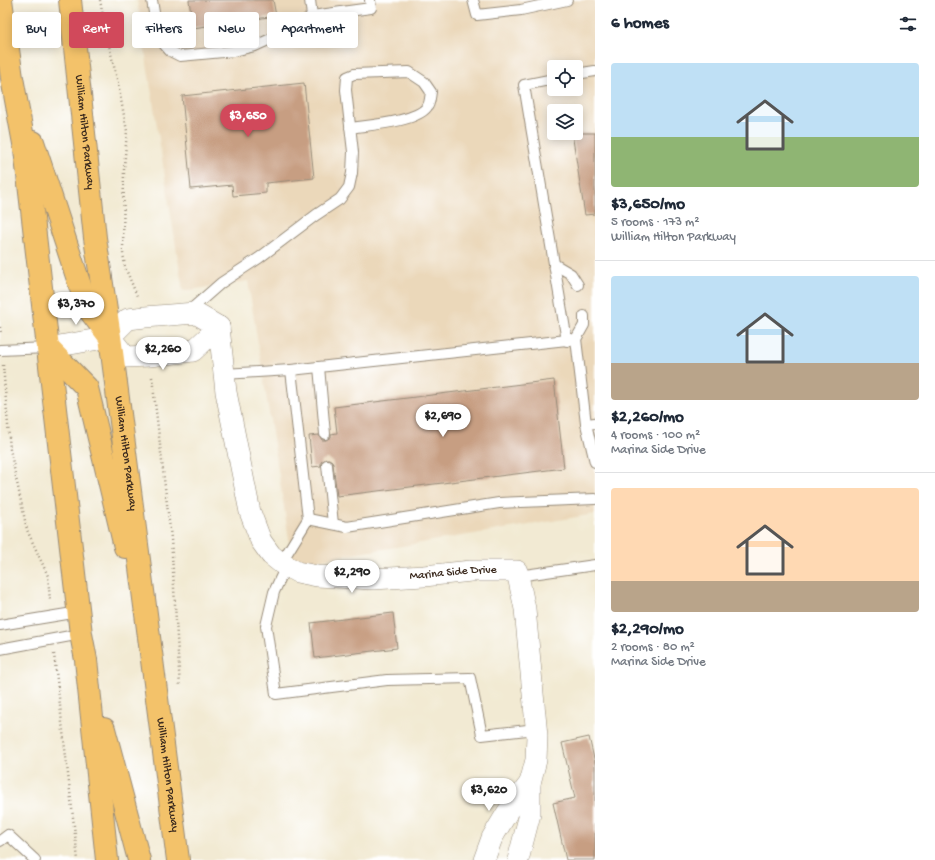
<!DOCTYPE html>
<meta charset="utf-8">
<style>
body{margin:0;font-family:"Gochi Hand",sans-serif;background:#f2f2f3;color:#1f2937;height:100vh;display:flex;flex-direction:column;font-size:15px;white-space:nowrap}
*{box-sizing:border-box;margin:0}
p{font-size:13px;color:#747a83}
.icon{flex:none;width:22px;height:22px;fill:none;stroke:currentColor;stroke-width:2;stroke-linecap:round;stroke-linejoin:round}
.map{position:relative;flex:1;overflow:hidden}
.drawer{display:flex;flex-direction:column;background:#fff;width:340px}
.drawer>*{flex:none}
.hud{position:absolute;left:12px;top:12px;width:380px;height:36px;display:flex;gap:8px}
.tools{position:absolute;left:547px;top:60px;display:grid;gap:8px}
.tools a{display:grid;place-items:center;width:36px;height:36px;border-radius:4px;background:#fff;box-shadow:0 2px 10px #0003;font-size:20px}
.price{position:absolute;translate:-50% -34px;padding:0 9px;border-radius:14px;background:#fff;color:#222;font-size:13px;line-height:26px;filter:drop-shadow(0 1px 2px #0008)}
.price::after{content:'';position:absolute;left:50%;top:24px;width:12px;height:9px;margin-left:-6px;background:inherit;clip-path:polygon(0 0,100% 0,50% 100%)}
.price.current{background:#d1495b;color:#fff}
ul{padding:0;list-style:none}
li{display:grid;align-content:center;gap:8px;height:212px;padding:0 16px}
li+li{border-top:1px solid #e0e1e3}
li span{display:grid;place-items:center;height:124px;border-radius:4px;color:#555}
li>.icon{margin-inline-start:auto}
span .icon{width:72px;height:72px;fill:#fffc;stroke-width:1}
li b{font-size:17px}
h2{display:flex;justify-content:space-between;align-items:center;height:48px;padding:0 16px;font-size:17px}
.pill{padding:0 14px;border-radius:4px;background:#fff;box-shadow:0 2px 10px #0003;font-size:14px;line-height:36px}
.pill.current{background:#d1495b;color:#fff}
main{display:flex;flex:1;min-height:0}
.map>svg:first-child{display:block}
.built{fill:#ebd8ba;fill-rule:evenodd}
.building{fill:#c79e82}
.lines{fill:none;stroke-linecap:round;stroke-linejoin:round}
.service-casing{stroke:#968a78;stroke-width:12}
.minor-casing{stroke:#968a78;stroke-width:22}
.trunk-casing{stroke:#968a78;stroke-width:24}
.path{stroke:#968a78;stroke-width:2.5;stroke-dasharray:1 3;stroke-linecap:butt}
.service{stroke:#fff;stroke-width:10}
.minor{stroke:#fff;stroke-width:21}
.trunk{stroke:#f3c26a;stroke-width:22}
.labels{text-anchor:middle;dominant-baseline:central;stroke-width:3.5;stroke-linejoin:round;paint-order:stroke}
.street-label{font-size:12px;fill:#3b2a1e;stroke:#fff}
</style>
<main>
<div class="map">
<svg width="595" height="860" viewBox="0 0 595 860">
<rect width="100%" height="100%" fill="#fff"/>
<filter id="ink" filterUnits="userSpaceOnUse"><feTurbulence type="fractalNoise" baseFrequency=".025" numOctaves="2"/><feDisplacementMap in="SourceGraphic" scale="8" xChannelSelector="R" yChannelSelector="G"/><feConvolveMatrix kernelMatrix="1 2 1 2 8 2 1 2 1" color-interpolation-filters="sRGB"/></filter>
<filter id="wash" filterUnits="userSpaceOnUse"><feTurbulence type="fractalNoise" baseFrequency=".012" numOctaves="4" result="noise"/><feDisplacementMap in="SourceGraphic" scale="16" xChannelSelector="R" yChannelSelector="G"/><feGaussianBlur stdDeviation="0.9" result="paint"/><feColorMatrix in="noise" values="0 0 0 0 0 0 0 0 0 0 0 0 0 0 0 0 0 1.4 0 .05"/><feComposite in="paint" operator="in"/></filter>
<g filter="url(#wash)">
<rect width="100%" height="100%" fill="#f2ead3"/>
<path class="built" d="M137,0H595V514L293,564L248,281L183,291ZM554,67H576V89H554ZM554,111H576V133H554Z"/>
<g id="blocks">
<g class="building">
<path d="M189,0H273L276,16L193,28Z"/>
<path d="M304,83L314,178L266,183V193L233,196L232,185L191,189L182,96Z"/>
<path d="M572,133H595V214L585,215Z"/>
<path d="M554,380L564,468L337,496L333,464L332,461L329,459H326L321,462V466L312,467L309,436L319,435L322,440H326L331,437V434L337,433L334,407Z"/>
<path d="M393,613L397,648L315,658L311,623Z"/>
<path d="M589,737L595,763V860H566L553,803L575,798L562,743Z"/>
</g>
</g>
</g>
<g filter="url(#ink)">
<use href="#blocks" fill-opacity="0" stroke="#968a78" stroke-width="1"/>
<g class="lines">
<defs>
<g id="service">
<path d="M152,0L157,32L162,42L170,51L180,56L234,51L255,46L286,32L312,16"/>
<path d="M310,0L312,16L371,8L370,0"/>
<path d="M473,0L477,15L521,10L567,0"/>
<path d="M576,74L595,71"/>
<path d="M554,79L524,85L567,341"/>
<path d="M554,264L571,274L578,285"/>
<path d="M188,312L221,283L259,258L316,215L340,199L349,187L352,173L353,152L346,90L347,77L354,74L409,72L424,82L431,92C430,97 430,104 427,107C416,122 369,125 350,128"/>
<path d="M576,339L584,325V316"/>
<path d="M0,350L48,348"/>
<path d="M319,367L325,434"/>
<path d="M224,374L291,370"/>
<path d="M595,423L586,424L595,462"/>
<path d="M327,465L333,524"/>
<path d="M308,519L347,527L499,503L595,499"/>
<path d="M281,563L308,519L291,370L576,339L586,424"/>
<path d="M286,566L274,592L266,626L276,694L387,680L470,678L482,735L536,729"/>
<path d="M518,576L595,565"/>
<path d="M0,625L79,612"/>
<path d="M0,649L81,634"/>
<path d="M0,841L8,835L35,860"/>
</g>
<g id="minor">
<path id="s1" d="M219,327L226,392L250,512L261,541L271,555L281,563L297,572L317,576L373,579L424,576L471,571H517L525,609L537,736L536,760L530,783V814L518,860"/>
<path d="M110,337L126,357L149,356L193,351L219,327"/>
<path d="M48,348L110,337L128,319L145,317L195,313L219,327"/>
<path d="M484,860L492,838L507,813L530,783"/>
</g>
<g id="trunk">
<path d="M1,0L12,78L25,149L81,634L86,660L107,860"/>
<path id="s2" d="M70,0L95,238L110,337L178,860"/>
<path d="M33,142L87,307L109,336"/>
<path d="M48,348L87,388L125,547"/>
<path d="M104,729L139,860"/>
</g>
</defs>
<use href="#service" class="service-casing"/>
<use href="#minor" class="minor-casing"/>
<use href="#trunk" class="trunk-casing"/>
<g class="path">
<path d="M100,0L106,33L117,79L127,131L124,169L123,253L125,267L137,296"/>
<path d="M0,327L1,334"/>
<path d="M3,365L10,449L27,530L48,576L50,601"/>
<path d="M152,377L171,538L180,687"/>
<path d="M54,654L78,860"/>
</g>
<use href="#service" class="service"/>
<use href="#minor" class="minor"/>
<use href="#trunk" class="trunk"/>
</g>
</g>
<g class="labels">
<g class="street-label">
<text stroke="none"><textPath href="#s2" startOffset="133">William Hilton Parkway</textPath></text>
<text stroke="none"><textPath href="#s2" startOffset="457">William Hilton Parkway</textPath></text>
<text stroke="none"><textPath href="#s1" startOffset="424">Marina Side Drive</textPath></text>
<text stroke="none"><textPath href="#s2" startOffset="781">William Hilton Parkway</textPath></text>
</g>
</g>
</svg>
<div class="tools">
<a><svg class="icon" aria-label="locate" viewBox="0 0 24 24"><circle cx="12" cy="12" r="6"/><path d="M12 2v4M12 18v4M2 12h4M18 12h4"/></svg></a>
<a><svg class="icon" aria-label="layers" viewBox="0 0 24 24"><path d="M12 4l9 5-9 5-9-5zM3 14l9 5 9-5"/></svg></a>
</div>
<b class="price current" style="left:248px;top:138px">$3,650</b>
<b class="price" style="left:76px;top:326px">$3,370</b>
<b class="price" style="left:163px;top:371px">$2,260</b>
<b class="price" style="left:443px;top:438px">$2,690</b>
<b class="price" style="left:352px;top:594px">$2,290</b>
<b class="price" style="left:489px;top:812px">$3,620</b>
<div class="hud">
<a class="pill">Buy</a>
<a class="pill current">Rent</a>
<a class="pill">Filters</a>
<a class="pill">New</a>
<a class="pill">Apartment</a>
</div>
</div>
<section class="drawer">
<h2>6 homes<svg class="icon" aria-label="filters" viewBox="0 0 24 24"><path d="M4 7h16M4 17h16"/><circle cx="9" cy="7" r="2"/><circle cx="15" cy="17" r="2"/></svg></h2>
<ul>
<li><span style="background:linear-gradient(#bfe0f5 60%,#8fb573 0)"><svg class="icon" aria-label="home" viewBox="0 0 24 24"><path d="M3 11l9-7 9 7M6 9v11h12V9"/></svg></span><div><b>$3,650/mo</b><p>5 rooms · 173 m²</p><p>William Hilton Parkway</p></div></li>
<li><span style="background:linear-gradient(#bfe0f5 70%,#b9a48a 0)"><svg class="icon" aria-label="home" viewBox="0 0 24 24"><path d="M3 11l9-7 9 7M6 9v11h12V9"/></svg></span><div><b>$2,260/mo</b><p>4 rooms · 100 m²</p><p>Marina Side Drive</p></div></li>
<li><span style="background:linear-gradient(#ffd9b3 75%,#b9a48a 0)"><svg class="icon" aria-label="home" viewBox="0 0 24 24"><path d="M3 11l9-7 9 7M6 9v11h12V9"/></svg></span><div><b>$2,290/mo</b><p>2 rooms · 80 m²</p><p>Marina Side Drive</p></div></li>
</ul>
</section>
</main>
